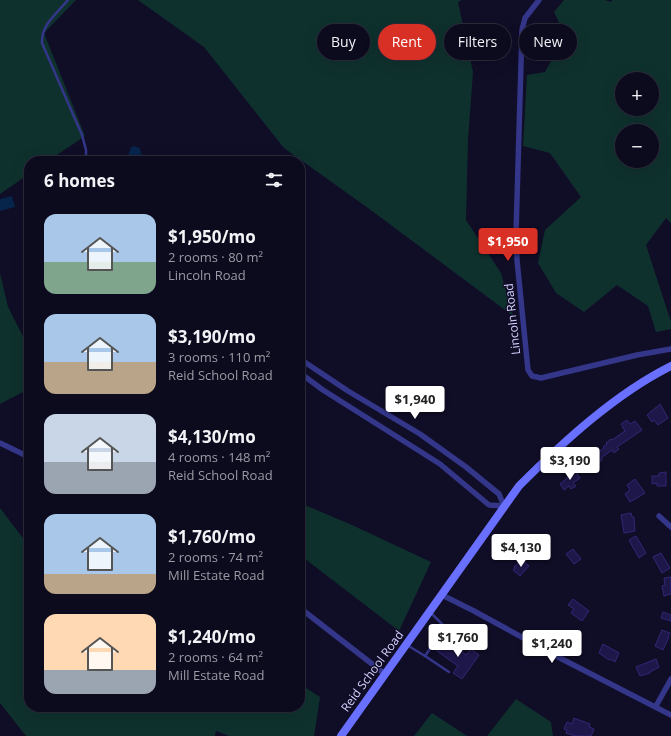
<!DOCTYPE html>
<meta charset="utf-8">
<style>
body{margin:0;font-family:"Open Sans",sans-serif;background:#1a182a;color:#f1f3f6;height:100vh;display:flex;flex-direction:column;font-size:15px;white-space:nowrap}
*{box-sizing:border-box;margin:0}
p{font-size:13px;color:#9a9aa4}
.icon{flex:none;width:22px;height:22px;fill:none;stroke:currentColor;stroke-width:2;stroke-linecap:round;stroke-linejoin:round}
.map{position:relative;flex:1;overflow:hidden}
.details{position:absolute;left:24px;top:156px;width:281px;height:556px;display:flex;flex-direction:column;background:#0c0a1d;border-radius:16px;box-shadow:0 4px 16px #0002,0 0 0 1px #2c2b3b}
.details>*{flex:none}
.hud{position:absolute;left:317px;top:24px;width:294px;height:36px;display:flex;gap:8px}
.buttons{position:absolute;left:615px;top:72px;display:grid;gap:8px}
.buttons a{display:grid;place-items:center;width:44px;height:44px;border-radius:50%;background:#0c0a1d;box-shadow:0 4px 16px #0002,0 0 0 1px #2c2b3b;font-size:20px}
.price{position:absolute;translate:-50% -34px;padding:0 9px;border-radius:4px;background:#fff;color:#222;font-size:13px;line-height:26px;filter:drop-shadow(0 1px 2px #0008)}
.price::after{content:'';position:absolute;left:50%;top:24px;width:12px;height:9px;margin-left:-6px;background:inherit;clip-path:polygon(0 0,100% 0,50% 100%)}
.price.active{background:#d93025;color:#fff}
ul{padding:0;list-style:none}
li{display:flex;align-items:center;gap:12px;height:100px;padding:0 20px}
li span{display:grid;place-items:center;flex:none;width:112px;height:80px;border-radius:12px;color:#555}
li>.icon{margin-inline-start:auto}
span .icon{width:48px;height:48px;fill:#fffc;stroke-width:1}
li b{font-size:17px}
h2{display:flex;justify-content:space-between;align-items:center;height:48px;padding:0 20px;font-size:17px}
.tag{padding:0 14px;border-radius:18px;background:#0c0a1d;box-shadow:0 4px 16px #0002,0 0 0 1px #2c2b3b;font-size:14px;line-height:36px}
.tag.active{background:#d93025;color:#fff}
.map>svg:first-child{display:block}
.green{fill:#0f312e;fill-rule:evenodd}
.water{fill:#07244b}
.building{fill:#1e1749;stroke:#322777}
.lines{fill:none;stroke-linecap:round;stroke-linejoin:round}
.lane{stroke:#34368a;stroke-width:2.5}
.street{stroke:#34368a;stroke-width:5.5}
.secondary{stroke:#696fff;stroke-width:8}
.labels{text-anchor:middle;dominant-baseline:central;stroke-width:3;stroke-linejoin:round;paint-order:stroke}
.street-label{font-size:12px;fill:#d5d2ff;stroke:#100d27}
</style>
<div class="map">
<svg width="671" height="736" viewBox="0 0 671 736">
<rect width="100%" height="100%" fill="#100d27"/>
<g class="green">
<path d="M0,0H76L44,33L85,136L48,161H29V174L0,194Z"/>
<path d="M138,0H462L458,2L473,72L468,140L466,220L501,273L513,316L368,208L284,148L204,47Z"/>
<path d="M564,0H605L611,2L612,0H671V223L666,218L646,245L671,322V329L656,332L648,306L617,285L584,312L556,293L538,263L545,230L581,197L550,153L523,146L527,75L545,72L565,35L554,12ZM622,79H652V109H622ZM622,131H652V161H622Z"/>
<path d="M0,273L8,307L29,348V393L25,391L0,404Z"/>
<path d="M300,503L352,525L431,562L399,631L300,555Z"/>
<path d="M0,508L29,546V707H300V684L320,697L314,736H229L216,731L215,736H26L0,703Z"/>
<path d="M516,699L551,722L553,736H487Z"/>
<path d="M432,713L467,736H414Z"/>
</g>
<g class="water">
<path d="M134,146L140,148L141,154L144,155L141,161L128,156L131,147Z"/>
<path d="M12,196L15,207L0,211V199Z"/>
</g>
<g class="building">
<path d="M660,404L668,418L658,425L654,420L652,422L647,415Z"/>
<path d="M627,420L630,424L635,421L642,430L617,447L619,449L614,453L612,450L601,458L602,460L588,471L583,464L587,461L586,459L592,455L593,456L604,448L603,447L607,444L606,443L611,439L612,440L625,431L621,424Z"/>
<path d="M575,471L580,478L573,483L576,486L571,489L569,486L564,490L560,484Z"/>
<path d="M666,472V486H657V483L652,484V476H659V473Z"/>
<path d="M635,479L645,493L630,502L625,494L630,490L627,485Z"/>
<path d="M631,513L632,517H634L635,531L624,533L621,515Z"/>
<path d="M636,536L646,553L639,558L629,540Z"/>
<path d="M573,549L581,559L574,564L566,554Z"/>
<path d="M661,553L670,568L662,573L653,557Z"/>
<path d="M521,559L529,566L520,576L513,570L515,568L514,567Z"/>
<path d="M671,577V594L664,596L662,586L665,585L664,578Z"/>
<path d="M573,599L589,611L582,621L571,613L574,609L568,605Z"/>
<path d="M663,612L671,615V621L661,618Z"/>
<path d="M662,630L670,633L668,636L669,637L663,650L655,646Z"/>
<path d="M445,639L466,655L471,649L479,655L462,679L453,673L458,666L437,651Z"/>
<path d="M603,644L619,653L615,662L610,659L609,660L599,653Z"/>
<path d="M656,659L659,667L650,672V673L640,676L636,667Z"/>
<path d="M574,718L590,724L589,727L594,729L591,736H575L566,733L567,730L564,729L567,722L572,724Z"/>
</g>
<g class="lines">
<g class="lane">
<path d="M68,0C57,13 41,25 42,43L82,135L86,150V159"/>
<path d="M445,627L471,644"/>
<path d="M407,645L425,656L445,627L430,612"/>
<path d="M425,656L449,672"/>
</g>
<g class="street">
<path d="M539,0L525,18L522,30L516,233L517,260L528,370L532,376L541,378L637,355L671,349"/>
<path d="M81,161L89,159L98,161"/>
<path d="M300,359L348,391L420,434L466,467L499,494L504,506L489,505L440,464L323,390L300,373"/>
<path d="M0,443L29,457"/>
<path d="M659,516L671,527"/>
<path d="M442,595L474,611L558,657L671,715"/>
<path d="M300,608L385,674"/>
<path d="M656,706L671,679"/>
</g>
<path class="secondary" d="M341,736L519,486C563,442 615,394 671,366"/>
</g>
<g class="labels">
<g class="street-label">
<text transform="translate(512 319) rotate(-96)">Lincoln Road</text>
<text transform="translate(372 671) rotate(-54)">Reid School Road</text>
</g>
</g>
</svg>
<div class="buttons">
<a>+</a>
<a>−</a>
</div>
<b class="price active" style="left:508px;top:262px">$1,950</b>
<b class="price" style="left:415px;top:420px">$1,940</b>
<b class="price" style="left:570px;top:481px">$3,190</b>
<b class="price" style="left:521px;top:568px">$4,130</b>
<b class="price" style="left:458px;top:658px">$1,760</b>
<b class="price" style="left:552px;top:664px">$1,240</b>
<div class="hud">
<a class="tag">Buy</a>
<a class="tag active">Rent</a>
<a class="tag">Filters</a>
<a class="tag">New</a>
</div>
<section class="details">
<h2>6 homes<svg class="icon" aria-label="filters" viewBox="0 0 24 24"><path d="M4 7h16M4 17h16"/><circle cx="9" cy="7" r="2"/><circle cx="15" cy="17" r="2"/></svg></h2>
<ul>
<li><span style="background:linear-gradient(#a9c7e8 60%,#7fa58c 0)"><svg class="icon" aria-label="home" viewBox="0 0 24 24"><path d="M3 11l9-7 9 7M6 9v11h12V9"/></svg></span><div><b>$1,950/mo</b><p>2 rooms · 80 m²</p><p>Lincoln Road</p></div></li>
<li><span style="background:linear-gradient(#a9c7e8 60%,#b9a48a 0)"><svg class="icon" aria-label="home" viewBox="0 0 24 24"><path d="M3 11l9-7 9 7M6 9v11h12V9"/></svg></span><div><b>$3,190/mo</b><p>3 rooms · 110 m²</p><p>Reid School Road</p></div></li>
<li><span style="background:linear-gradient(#c9d6e8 60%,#9aa5b1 0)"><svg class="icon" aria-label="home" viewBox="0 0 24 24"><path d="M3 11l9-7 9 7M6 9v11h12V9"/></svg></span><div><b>$4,130/mo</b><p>4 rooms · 148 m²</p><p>Reid School Road</p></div></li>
<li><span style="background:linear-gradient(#a9c7e8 75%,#b9a48a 0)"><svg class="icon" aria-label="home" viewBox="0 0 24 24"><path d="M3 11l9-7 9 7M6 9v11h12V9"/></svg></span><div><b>$1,760/mo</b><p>2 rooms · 74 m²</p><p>Mill Estate Road</p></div></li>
<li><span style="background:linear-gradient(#ffd9b3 70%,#9aa5b1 0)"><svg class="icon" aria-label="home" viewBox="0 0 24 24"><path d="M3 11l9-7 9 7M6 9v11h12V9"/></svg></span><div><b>$1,240/mo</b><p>2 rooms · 64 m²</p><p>Mill Estate Road</p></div></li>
</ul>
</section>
</div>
